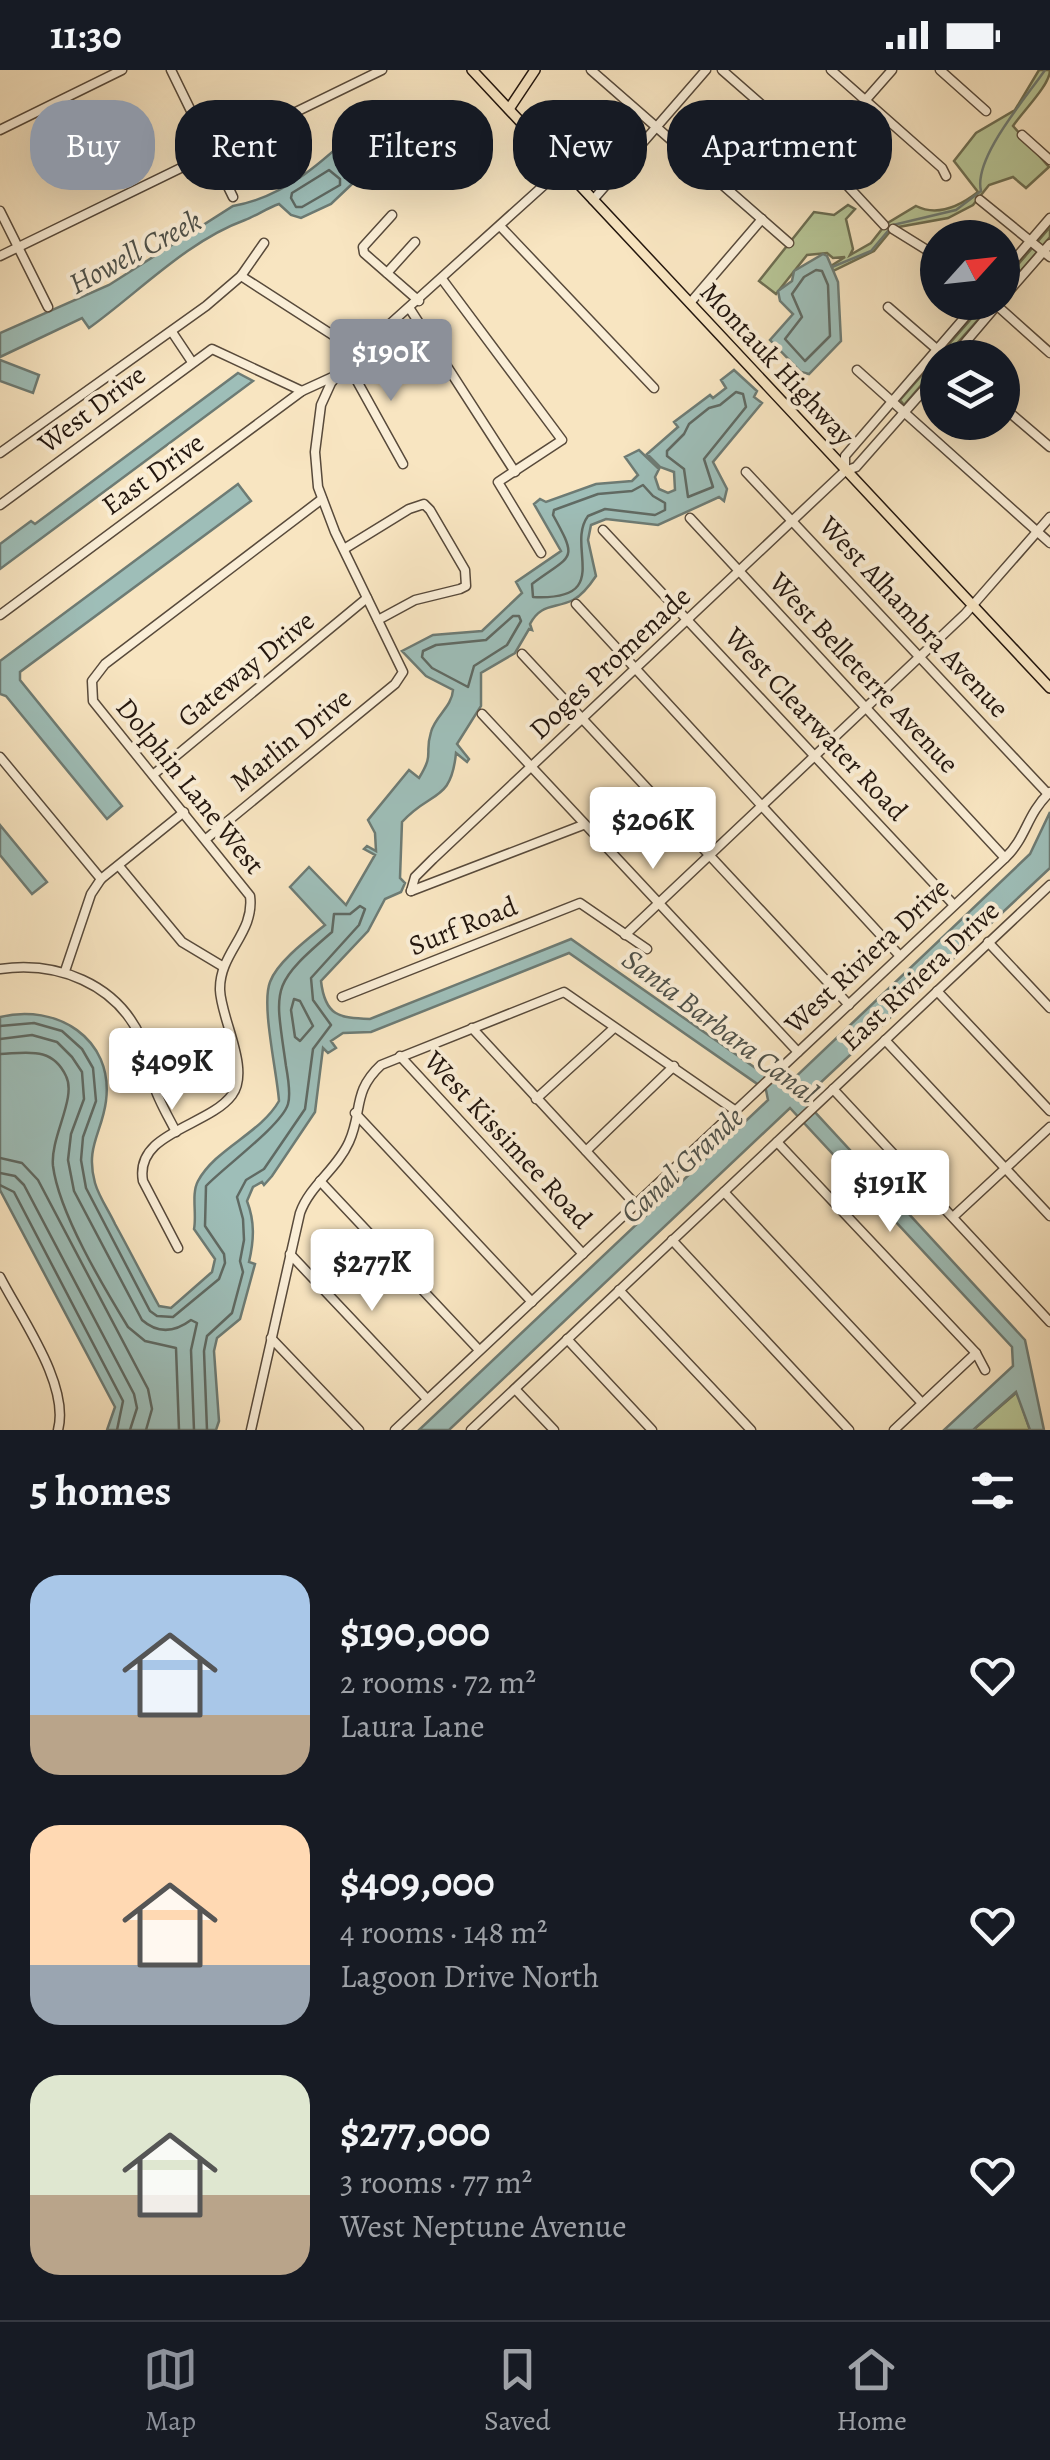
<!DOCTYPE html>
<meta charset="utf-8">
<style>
body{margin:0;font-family:Alegreya,serif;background:#20242c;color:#f1f3f6;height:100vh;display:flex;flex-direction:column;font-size:38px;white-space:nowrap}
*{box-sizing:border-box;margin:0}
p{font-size:32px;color:#9ea1a6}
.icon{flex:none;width:55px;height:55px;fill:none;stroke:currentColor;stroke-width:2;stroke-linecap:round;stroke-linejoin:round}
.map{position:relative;height:1360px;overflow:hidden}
.sheet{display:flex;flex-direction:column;background:#171b24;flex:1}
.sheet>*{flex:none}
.top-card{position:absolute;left:30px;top:30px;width:990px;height:90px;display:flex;gap:20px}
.needle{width:65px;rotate:63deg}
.controls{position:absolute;left:920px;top:150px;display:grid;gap:20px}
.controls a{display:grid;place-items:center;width:100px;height:100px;border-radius:50%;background:#171b24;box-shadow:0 10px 40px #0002;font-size:50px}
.price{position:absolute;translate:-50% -85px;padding:0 22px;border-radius:10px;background:#fff;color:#222;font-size:32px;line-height:65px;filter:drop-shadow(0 2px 5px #0008)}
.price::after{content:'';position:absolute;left:50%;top:60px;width:30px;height:22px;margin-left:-15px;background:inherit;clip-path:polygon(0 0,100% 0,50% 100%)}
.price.on{background:#8c9099;color:#fff}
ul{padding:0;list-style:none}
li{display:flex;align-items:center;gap:30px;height:250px;padding:0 30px}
li span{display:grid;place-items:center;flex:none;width:280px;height:200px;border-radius:30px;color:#555}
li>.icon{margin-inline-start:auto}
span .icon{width:120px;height:120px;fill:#fffc;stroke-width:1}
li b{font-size:42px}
h2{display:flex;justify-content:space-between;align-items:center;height:120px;padding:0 30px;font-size:42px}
.chip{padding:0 35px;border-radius:40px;background:#171b24;box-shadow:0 10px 40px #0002;font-size:35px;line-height:90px}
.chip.on{background:#8c9099;color:#fff}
.status{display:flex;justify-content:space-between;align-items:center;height:70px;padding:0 50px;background:#171b24;direction:ltr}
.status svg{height:28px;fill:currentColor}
.dock{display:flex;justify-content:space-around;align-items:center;height:140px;border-top:2px solid #363941;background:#171b24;font-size:28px;color:#9ea1a6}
.dock a{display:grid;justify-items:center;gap:5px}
.dock .on{color:#8c9099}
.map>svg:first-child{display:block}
.green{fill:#b7c697;stroke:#6d6e52;stroke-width:2.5}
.water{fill:#9ebeb8;stroke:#6d7b74;stroke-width:2.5}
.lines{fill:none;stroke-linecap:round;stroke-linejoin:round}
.shore{stroke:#606a63;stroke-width:2.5}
.stream{stroke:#6d7b74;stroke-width:2.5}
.minor-casing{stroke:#584a3b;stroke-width:11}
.major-casing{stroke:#23160e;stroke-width:12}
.minor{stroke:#faeed7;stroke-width:8}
.major{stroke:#f8e5c1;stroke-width:9}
.labels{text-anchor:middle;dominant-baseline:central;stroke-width:8;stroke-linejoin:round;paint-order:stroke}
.street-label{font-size:28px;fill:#23160e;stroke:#faeed7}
.water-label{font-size:30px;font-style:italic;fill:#4e514a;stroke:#faeed7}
</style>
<div class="status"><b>11:30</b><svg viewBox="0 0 49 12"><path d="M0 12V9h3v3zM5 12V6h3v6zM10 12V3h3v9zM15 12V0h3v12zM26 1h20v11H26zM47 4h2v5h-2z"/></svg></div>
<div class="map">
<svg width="1050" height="1360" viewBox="0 0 1050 1360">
<rect width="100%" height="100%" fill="#f8e5c1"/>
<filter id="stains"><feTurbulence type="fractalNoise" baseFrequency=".002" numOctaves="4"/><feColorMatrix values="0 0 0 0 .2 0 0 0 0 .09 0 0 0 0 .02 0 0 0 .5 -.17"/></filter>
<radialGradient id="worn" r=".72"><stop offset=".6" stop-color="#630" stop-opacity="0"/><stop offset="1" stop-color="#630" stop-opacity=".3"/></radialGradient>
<g class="green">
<path d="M1039,0H1050C1050,15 1023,41 1013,56L1049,97L1026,118L1013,107L989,115L973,135L948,148L893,158L874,181L833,201L831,196L845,187L833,188L827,183L807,185L776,224L759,211L814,142L834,145L848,135L855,139L846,149L853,179L850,185L871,173L886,154L916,136C938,147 960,136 978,122L954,91L976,63L1015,40Z"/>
<path d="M1050,157V167L1003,222V212Z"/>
<path d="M985,233H993L945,287L938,288L937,297L904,335L900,330Z"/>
<path d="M1017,1322L1030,1360H973Z"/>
</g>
<g class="water">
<path d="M378,40L385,49L373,60L378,65L362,78L358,74L341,95L350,105L352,114L331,134L301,148L291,145L279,134C267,138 256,146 245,150C187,171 138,223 89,258L82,248L0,287V263L109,215L233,136C292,126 336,79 378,40Z"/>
<path d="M823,184L827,186L838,212L841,271L809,304L801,302L770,270L793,244L780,231L778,221L792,211L794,201Z"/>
<path d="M0,290L39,305L33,323L0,311Z"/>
<path d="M734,300L757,321L754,327L762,333L713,392L727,419L724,431L719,427L658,455L606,449L591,455L588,470L596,506C590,515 581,526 573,530C555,539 541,533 530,554L532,560L529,559L515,583L481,603V636L457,674L469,689L467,692L456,683C451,733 431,720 402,752L400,808L405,813L401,822L385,829L368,861L321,911C325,946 339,948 370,949L571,869L784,1018L1030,784L1050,742V798L803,1029L1025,1270L1044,1360H1030L1016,1322L973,1360H944L1013,1296L1012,1277L790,1038L449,1360H419L768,1030L766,1020L569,883L371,962L343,963L331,971L336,978L328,983L323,978L315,1042L272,1106L264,1115L262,1112L253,1117L247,1131C255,1152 254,1170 249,1192L255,1194L240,1249L217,1268L214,1281L219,1351L216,1360H107L115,1337L0,1120V947C56,933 114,968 106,1031C102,1063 85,1077 95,1113C99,1127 109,1141 115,1154C130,1181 144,1209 159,1236L171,1238L212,1202L215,1189L194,1159C197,1144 191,1124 198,1111C216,1078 260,1064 279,1031C277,1002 261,935 270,912C277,892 309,868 325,855L290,817L309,797L346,835L375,785L364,779L367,776L376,781L375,763L368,750L409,700L419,708C435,682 424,685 431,662C435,646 452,637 453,620L426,606L402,581L433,565L482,561L522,523L516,512L561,481L534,434L540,429L546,432L596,414L632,411L638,405L625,387L639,380L659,399L655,407L659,419L668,423L675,420L674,402L660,397L647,384L678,357L674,352L710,325L713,328L726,318L721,310Z"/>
<path d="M238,303L253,311L0,499V474L31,451L35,454Z"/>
<path d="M238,414L251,431L20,602V610L122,736L107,749L6,626L0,624V591Z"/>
<path d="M0,755L47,812L32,824L0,785Z"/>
</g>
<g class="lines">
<g class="shore">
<path d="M329,100L340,109V115L302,137H296L291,128L292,123Z"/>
<path d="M816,200L822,201L828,215L830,266L805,291L785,269L802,247L792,224L804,207Z"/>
<path d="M736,322L743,324L746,337L704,389L713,417L688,427L684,399L667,386V381L684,364L689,354L709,338L720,335Z"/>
<path d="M643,415L653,426L665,433V440L655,445L605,439L588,446C565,477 615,531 533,527L532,514C572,484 579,492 553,445L554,440L598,424L632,421Z"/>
<path d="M513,546H519L521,551L507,575L474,596L468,617L432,598L422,587L423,581L436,575L486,570Z"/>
<path d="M294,929L300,931L313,956L300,971L295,967L291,940Z"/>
<path d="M0,956L34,953L62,961L82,979L93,998L96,1031L83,1067L81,1090L86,1118L150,1241L157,1246L173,1247L219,1209L225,1193L224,1184L205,1156L206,1116C224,1097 282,1055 288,1034C291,1024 288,1007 286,996C275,917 269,916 332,862L334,844H350L360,836L365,839L359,855L311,908L313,930L331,955L313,979L305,1039L264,1099L246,1110L237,1127L243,1149L244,1170L240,1191L243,1202L232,1243L207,1266L204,1281L207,1360"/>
<path d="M0,969L32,965L57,972L72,987L82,1002L84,1029L71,1064L68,1090L74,1121L142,1250C158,1264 175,1262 191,1250L197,1253L191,1280L194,1360"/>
<path d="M0,984C27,983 52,976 66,1006C77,1028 50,1067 53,1096C59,1143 103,1216 128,1257L145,1271L176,1278L179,1360"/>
<path d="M0,1088L22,1093L38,1110L148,1319L152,1339L146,1360"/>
<path d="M0,1103L15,1106L24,1115L134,1324L137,1338L130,1360"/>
<path d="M0,1115L14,1122L123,1331L117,1360"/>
</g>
<path class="stream" d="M832,197L871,181L893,155L956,140L981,121C973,88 1026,28 1045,0"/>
<defs>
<g id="minor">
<path d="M171,0L233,127"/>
<path d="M591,0L789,173"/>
<path d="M722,0L818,84L884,155"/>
<path d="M831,0L942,98L946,106"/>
<path d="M940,0L986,41"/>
<path d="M0,60L122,0"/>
<path d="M1022,65L1050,90"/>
<path d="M818,84L892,0"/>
<path d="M593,130L706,0"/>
<path d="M980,130L1050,187"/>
<path d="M0,141L48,237"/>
<path d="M392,145L363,177L364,183L419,231"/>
<path d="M500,156L654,318"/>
<path d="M893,159L938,187"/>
<path d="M0,186L382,0"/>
<path d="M387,203L415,172"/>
<path d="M1002,204L1050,148"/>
<path d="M241,206L359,282"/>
<path d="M442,209L562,370L498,412L541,483"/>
<path d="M1002,229L1050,174"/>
<path d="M993,232L1050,283"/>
<path d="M690,233L762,149"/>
<path d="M888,237L947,288"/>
<path d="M410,239L515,402"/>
<path d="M172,262L192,292"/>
<path d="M952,288L998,234"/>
<path d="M347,293L403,394"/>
<path d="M857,300L1050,473"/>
<path d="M1002,336L1050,377"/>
<path d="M0,383L206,236L241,206L264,173"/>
<path d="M845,401V386L978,232"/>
<path d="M746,402L1048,724"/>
<path d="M0,435L212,279L302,321"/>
<path d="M690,448L1005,788"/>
<path d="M603,460L954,835"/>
<path d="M344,479L409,439L424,434L430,440L465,500L466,516L460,519L415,530L378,550"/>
<path d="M576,534L900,886"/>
<path d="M0,545L302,321L337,305"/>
<path d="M522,584L849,935"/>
<path d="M482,644L798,982"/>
<path d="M0,687L101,809"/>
<path d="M154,704L367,528"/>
<path d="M206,769L395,614L403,602L335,462L318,417L315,382L321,335L331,313L350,290L563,98"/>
<path d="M119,796L182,872L222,896"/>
<path d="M411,821L415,807L433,789L845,401L856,397L938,304"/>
<path d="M411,821L583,755"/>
<path d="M625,865L965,544L1050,447"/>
<path d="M988,872L1050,938"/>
<path d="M0,899C57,891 116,913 141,968C148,983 149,998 153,1013C158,1030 168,1046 176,1062"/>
<path d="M65,901L91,824L101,809L184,742"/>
<path d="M937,921L1050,1041"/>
<path d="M342,927L580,833L647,879"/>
<path d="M472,958L636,1135"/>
<path d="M885,970L1050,1146"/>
<path d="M400,986L583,1184"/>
<path d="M833,1019L1050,1252"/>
<path d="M536,1029L614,958"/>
<path d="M355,1043L532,1232"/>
<path d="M777,1072L976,1283L985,1300"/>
<path d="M586,1081L674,996"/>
<path d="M320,1111L479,1280"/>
<path d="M724,1122L922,1333"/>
<path d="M953,1147L1050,1057"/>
<path d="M672,1170L849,1360"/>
<path d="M178,1178L143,1111C134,1062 208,1057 232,1025C251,1000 221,949 220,920C219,883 255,863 250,826L101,641L93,631L92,611L105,594L322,429"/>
<path d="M290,1184L427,1329"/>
<path d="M0,1207C21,1248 70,1315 58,1360"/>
<path d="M619,1220L751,1360"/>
<path d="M271,1268L359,1360"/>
<path d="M567,1269L652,1360"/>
<path d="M515,1319L554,1360"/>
<path d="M251,1360L300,1143C310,1115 337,1099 349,1072C363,1041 352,1022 381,995L564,922L736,1041"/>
<path d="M395,1360L1005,788C1027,767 1026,745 1050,722"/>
<path d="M471,1360L1050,815"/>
<path d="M894,1360L976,1283"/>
</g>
<g id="major">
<path d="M472,0L1050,618"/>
<path d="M509,39L535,0"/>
</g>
</defs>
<use href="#minor" class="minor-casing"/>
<use href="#major" class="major-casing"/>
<use href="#minor" class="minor"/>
<use href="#major" class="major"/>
</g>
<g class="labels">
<g class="street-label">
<text transform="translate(777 294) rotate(47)">Montauk Highway</text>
<text transform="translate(92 339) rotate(-37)">West Drive</text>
<text transform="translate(153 404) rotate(-36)">East Drive</text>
<text transform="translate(914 547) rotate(47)">West Alhambra Avenue</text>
<text transform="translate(610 593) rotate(-43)">Doges Promenade</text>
<text transform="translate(246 599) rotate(-39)">Gateway Drive</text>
<text transform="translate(864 603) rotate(47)">West Belleterre Avenue</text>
<text transform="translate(816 654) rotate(47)">West Clearwater Road</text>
<text transform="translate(291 670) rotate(-39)">Marlin Drive</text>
<text transform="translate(190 716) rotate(51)">Dolphin Lane West</text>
<text transform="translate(463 856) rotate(-22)">Surf Road</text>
<text transform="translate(867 886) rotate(-43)">West Riviera Drive</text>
<text transform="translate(920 906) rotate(-43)">East Riviera Drive</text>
<text transform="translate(508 1070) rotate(47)">West Kissimee Road</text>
</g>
<g class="water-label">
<text transform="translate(135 182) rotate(-28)">Howell Creek</text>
<text transform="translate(720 956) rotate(37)">Santa Barbara Canal</text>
<text transform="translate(682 1095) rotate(-43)">Canal Grande</text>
</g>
</g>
<rect width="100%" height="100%" filter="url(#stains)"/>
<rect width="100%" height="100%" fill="url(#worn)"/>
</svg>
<div class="controls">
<a><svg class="needle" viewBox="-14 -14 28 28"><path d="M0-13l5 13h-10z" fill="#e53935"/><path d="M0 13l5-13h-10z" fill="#9ea1a6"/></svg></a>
<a><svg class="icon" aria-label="layers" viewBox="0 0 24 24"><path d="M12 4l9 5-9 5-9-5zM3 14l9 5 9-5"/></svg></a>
</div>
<b class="price on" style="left:391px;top:334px">$190K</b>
<b class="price" style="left:653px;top:802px">$206K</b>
<b class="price" style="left:172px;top:1043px">$409K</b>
<b class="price" style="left:890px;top:1165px">$191K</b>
<b class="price" style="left:372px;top:1244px">$277K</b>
<div class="top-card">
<a class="chip on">Buy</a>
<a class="chip">Rent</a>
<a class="chip">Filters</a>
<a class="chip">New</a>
<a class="chip">Apartment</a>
</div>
</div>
<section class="sheet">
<h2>5 homes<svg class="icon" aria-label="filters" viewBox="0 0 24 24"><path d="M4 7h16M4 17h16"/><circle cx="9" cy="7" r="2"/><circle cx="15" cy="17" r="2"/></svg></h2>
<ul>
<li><span style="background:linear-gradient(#a9c7e8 70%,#b9a48a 0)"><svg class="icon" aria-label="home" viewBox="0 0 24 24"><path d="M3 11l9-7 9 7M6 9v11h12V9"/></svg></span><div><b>$190,000</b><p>2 rooms · 72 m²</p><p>Laura Lane</p></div><svg class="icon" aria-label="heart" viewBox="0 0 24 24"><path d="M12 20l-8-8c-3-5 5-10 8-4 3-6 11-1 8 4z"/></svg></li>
<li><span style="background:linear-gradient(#ffd9b3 70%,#9aa5b1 0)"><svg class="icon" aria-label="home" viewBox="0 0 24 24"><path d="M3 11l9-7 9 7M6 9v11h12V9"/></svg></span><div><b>$409,000</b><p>4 rooms · 148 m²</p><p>Lagoon Drive North</p></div><svg class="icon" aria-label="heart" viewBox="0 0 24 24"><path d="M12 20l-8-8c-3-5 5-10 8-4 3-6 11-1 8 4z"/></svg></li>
<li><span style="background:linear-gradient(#dfe7d0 60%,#b9a48a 0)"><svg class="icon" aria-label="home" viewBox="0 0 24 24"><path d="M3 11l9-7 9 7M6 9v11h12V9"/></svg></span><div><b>$277,000</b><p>3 rooms · 77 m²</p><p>West Neptune Avenue</p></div><svg class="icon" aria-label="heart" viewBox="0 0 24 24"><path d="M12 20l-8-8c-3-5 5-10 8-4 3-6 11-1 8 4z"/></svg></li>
</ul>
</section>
<nav class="dock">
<a class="on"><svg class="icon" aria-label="map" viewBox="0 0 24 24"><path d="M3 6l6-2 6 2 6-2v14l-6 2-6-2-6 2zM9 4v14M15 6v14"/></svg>Map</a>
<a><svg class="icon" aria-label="saved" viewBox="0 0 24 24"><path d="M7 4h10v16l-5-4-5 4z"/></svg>Saved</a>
<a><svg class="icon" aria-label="home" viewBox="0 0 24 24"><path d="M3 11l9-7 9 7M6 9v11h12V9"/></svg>Home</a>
</nav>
